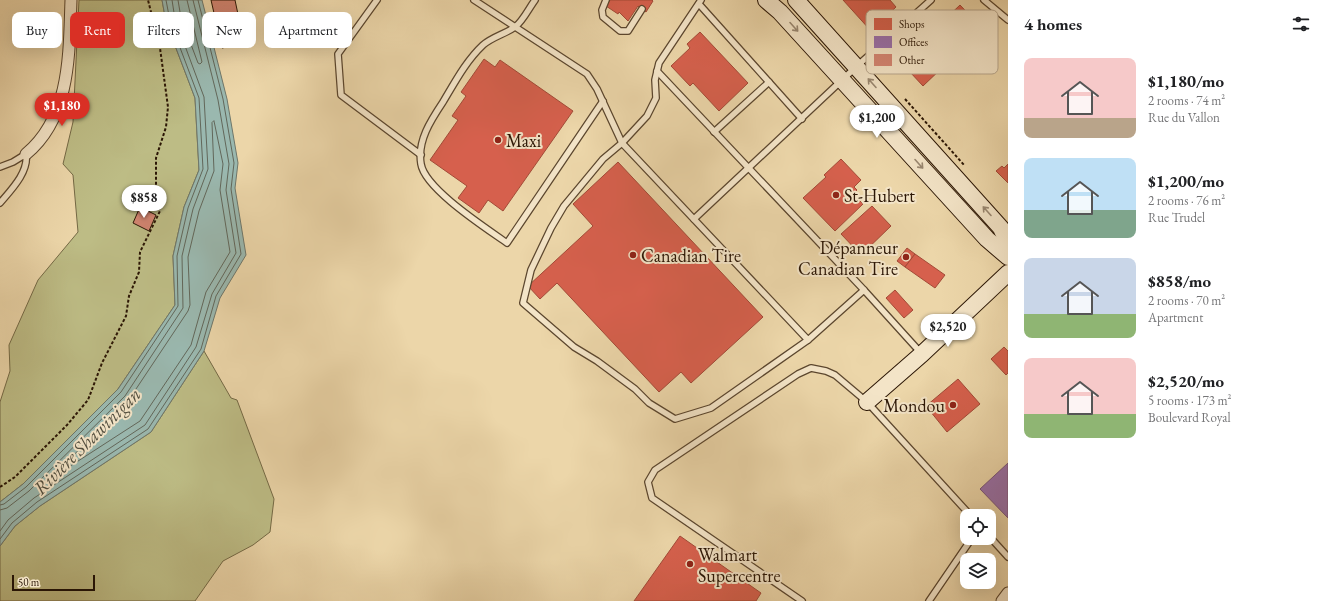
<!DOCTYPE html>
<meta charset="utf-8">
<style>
body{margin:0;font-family:"EB Garamond",serif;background:#f2f2f2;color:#202124;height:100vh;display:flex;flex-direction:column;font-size:15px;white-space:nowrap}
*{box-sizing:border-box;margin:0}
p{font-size:13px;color:#757577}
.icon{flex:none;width:22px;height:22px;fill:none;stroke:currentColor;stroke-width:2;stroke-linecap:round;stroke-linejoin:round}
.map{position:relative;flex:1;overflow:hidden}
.side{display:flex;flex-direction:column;background:#fff;width:320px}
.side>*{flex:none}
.hud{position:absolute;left:12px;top:12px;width:380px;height:36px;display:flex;gap:8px}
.fabs{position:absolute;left:960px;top:509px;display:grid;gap:8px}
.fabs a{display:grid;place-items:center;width:36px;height:36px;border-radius:8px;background:#fff;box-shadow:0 4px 16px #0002;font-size:20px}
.scale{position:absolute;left:12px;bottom:10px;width:83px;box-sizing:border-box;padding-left:4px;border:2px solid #2b1605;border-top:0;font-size:11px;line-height:14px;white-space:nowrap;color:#2b1605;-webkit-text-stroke:3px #f3e4c7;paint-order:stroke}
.price{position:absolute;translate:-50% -34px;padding:0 9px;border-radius:14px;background:#fff;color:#222;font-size:13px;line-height:26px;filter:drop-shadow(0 1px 2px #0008)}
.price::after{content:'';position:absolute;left:50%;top:24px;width:12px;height:9px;margin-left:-6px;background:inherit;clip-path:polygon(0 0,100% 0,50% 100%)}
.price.selected{background:#d93025;color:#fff}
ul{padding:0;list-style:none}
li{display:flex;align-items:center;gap:12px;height:100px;padding:0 16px}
li span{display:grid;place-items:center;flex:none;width:112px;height:80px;border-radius:8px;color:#555}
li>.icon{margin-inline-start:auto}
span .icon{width:48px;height:48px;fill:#fffc;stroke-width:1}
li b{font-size:17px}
h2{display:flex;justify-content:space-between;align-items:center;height:48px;padding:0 16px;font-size:17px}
.chip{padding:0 14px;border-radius:8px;background:#fff;box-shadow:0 4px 16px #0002;font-size:14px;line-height:36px}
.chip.selected{background:#d93025;color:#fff}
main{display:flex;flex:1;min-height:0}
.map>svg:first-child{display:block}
.green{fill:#bdbc85;stroke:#746945}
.water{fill:#9ab8af;stroke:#6e776b}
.shops{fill:#d6604d;stroke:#a34a37}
.offices{fill:#9970ab;stroke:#785579}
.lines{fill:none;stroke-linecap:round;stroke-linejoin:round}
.shore{stroke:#62675a;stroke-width:1}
.building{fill:#d38572;stroke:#2b1605}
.lane-casing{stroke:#5b462e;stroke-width:8}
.street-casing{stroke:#5b462e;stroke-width:13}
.secondary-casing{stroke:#2b1605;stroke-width:18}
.path{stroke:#2b1605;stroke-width:2;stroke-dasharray:3 2;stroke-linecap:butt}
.lane{stroke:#f3e4c7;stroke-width:5.5}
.street{stroke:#f3e4c7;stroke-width:11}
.secondary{stroke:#f3e4c7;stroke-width:16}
.oneway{stroke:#998770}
.poi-dot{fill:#8f2418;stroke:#f3e4c7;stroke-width:1.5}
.labels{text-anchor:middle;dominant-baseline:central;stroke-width:4;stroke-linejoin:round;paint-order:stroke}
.poi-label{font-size:18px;fill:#2b1605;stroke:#f3e4c7;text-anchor:start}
.water-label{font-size:19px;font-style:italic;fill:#524f40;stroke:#f3e4c7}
.key{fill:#f3e4c7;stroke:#b7a68d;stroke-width:1}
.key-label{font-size:11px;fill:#2b1605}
</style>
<main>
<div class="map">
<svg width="1008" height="601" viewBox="0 0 1008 601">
<rect width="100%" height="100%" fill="#ecd6a9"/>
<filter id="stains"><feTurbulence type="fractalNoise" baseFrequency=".005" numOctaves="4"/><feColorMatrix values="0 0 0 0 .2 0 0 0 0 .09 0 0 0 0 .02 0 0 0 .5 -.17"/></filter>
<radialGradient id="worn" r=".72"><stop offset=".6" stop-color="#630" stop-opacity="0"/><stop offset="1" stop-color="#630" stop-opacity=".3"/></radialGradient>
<g class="green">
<path d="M79,0H162L166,22L195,98L199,170L184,207L173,256L175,305L118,389L23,484L0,502V402L10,371L9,345L38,280L78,232L73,175L63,164L73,122Z"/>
<path d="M204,351L231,398L237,400L274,499L270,532L253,545L223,561L195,601H0V546L15,526L40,506L151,432Z"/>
</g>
<path class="water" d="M162,0H202L227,99L238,163L235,188L246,255L220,298L204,351L151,432L40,506L15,526L0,546V502L23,484L118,389L175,305L173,256L184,207L199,170L195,98L166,22Z"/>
<g class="shops">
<path d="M610,0H652L653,1L646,12L638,6L628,21L619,12L618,14L606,6Z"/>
<path d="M843,0H890L896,7L871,31Z"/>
<path d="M960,5L979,25L980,24L984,28L923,86L896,57L918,36L922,41Z"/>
<path d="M700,32L748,83L719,111L693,83L690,86L671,66L690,48L687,44Z"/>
<path d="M484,59L495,67L500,60L573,111L503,211L488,200L479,213L458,198L467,186L430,160L458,120L452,116L466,96L461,92Z"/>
<path d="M841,159L861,180L854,187L857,190L853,194L863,204L835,231L803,198L826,177L824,175Z"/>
<path d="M618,162L763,317L691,383L681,372L659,392L557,283L540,299L528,286L593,226L573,204Z"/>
<path d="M1008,164V183L996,171L1002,166L1004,168Z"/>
<path d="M872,206L891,226L861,255L841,234Z"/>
<path d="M907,248L915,254L905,267L897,261Z"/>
<path d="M915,254L945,275L935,288L905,267Z"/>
<path d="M895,290L913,310L904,318L886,298Z"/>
<path d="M1004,347L1008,351V373L1006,375L991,359Z"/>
<path d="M958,379L980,404L947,432L926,406Z"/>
<path d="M680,536L761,593L756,601H634Z"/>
</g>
<path class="offices" d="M1008,463V518L980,489Z"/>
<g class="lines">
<g class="shore">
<path d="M178,0L181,18L198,63L200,64L202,62L187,0"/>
<path d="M214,121L223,164L220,190L230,252L206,292L191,345L140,421L58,474V471L130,398L188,311L190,305L188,257L199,211L214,171L212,123Z"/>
<path d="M0,505L4,504L26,487L121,392L178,306L177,256L188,208L203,169L199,98L170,21L166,0"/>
<path d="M0,510L7,508L29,491L125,396L183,308L182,256L193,209L208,169L204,97L175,19L172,0"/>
<path d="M0,531L8,520L34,498L145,425L196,347L212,294L236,253L226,190L229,164L218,100L193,0"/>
<path d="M0,539L12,523L37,502L148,429L201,349L216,296L241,254L231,189L234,163L223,99L198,0"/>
</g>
</g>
<g class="building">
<path d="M211,0H235L244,43L222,48Z"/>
<path d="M140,207L156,215L149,231L133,223Z"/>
</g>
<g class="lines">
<defs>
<g id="lane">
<path d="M377,0L338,54L341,95L421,155"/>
<path d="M474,0L587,74L597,89L622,143L808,340L864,290L921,353"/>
<path d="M535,0C529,8 523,21 515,27C505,34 492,37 483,45C466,61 455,82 443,102C431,120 417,141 421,164C425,189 486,228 507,243L603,101"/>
<path d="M606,0L602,10L603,17L620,31H628L642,9"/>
<path d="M701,0L659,63L655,80L656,98L647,116L622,143L603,159L564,206L551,228L531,270L523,303L574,347L597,361L635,389L649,403L675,419L711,408L808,340"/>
<path d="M984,0L1008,20"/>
<path d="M699,4L802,119"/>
<path d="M657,71L864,290"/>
<path d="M714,132L769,82"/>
<path d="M0,167L13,162L26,154C29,172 11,190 0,203"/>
<path d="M694,219L857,66L931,0"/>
<path d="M989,536L1008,557"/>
<path d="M802,601L652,498L648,482L655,470L798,374L811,368L826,371L835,375L867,402L971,516"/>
<path d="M929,601L972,538"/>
</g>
<g id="street">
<path d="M26,154C71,117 69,53 71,0"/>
<path d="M1002,601L1008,593"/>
</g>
<g id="secondary">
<path d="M766,0L780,12L987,239L1008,257"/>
<path d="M796,0L1001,228L1008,243"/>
<path d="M867,402L922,354L1008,273"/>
</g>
</defs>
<use href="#lane" class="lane-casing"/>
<use href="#street" class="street-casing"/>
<use href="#secondary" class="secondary-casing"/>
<g class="path">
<path d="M905,99L965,166"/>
<path d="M0,487L15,477L67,425L88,400L102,363L126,316L129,296L139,272L140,252L160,211L156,192V158L166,127L168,107L160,48L148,0"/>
</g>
<use href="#lane" class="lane"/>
<use href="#street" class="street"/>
<use href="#secondary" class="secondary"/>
</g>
<defs><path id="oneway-shaft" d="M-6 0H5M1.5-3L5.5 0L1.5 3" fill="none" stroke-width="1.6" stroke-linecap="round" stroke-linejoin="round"/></defs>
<g class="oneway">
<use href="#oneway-shaft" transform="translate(794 27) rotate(48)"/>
<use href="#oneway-shaft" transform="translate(872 83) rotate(-132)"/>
<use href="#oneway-shaft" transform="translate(919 164) rotate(48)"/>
<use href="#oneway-shaft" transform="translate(987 211) rotate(-132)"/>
</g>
<g class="poi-dot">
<circle cx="498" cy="140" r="4"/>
<circle cx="836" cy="195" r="4"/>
<circle cx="633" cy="255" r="4"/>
<circle cx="906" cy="257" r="4"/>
<circle cx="953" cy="405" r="4"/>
<circle cx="690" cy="564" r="4"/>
</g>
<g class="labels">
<g class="poi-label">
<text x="506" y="140">Maxi</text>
<text x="844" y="195">St-Hubert</text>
<text x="898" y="247" text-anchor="end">Dépanneur<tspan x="898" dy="21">Canadian Tire</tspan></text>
<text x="641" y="255">Canadian Tire</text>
<text x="945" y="405" text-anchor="end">Mondou</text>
<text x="698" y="554">Walmart<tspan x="698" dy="21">Supercentre</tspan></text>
</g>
<g class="water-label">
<text transform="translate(87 441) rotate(-45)">Rivière Shawinigan</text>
</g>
</g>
<rect x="866" y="10" width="132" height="64" rx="6" class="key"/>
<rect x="874" y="18" width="18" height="12" fill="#d6604d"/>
<rect x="874" y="36" width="18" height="12" fill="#9970ab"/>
<rect x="874" y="54" width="18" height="12" fill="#d38572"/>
<g class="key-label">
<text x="899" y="28">Shops</text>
<text x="899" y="46">Offices</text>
<text x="899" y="64">Other</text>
</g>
<rect width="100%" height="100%" filter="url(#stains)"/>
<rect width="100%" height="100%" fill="url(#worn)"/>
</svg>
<div class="fabs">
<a><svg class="icon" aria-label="locate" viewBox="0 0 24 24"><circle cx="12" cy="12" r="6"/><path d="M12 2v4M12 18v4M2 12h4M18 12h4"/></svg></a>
<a><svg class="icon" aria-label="layers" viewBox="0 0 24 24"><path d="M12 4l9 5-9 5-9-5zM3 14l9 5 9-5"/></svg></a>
</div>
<div class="scale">50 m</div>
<b class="price selected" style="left:62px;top:127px">$1,180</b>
<b class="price" style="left:877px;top:139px">$1,200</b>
<b class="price" style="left:144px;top:219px">$858</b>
<b class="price" style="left:948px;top:348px">$2,520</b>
<div class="hud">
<a class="chip">Buy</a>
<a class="chip selected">Rent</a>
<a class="chip">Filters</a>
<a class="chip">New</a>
<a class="chip">Apartment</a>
</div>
</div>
<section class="side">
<h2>4 homes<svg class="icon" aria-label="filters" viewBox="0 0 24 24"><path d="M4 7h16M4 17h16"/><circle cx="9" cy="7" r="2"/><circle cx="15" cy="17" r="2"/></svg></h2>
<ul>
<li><span style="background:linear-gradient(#f6c9c9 75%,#b9a48a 0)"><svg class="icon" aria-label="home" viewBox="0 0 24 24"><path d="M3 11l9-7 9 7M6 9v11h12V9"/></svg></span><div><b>$1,180/mo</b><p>2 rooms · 74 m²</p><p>Rue du Vallon</p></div></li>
<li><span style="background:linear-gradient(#bfe0f5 65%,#7fa58c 0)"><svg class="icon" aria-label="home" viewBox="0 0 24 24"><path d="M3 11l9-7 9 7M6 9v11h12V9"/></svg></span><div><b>$1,200/mo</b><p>2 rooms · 76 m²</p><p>Rue Trudel</p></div></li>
<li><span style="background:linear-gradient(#c9d6e8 70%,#8fb573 0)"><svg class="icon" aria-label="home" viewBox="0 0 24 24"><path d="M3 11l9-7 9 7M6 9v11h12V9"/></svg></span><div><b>$858/mo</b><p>2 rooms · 70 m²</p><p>Apartment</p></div></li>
<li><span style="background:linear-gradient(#f6c9c9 70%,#8fb573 0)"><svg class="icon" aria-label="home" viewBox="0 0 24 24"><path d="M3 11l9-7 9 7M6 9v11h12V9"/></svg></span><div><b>$2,520/mo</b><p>5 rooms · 173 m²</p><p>Boulevard Royal</p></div></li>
</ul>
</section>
</main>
